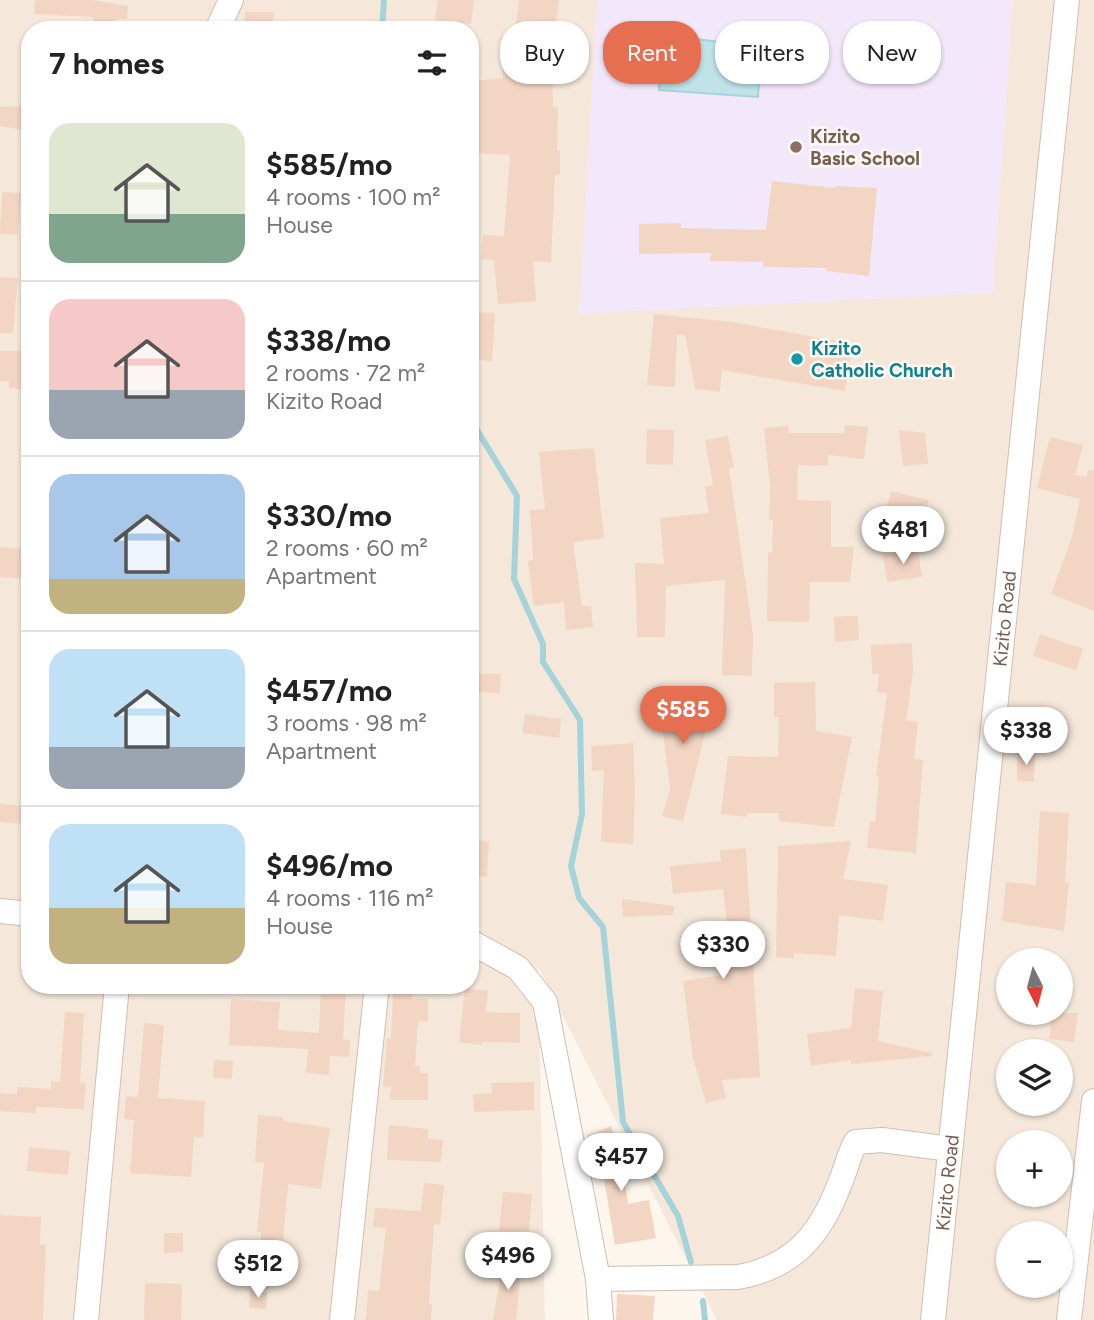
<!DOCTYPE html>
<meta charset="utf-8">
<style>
body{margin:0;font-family:Figtree,sans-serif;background:#f6f6f6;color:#222;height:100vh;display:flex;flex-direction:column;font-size:26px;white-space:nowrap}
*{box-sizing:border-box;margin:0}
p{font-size:23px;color:#767676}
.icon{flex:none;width:38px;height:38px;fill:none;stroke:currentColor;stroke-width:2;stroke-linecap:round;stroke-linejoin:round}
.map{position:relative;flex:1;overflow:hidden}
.sheet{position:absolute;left:21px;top:21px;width:458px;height:973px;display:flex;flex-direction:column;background:#fff;border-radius:28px;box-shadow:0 2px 5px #0004}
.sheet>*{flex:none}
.banner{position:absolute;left:500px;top:21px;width:488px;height:63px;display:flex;gap:14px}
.needle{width:46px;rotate:174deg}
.controls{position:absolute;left:996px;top:948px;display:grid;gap:14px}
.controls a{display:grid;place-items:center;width:77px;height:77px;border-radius:50%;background:#fff;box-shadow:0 2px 5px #0004;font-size:35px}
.price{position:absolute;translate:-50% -60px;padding:0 16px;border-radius:24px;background:#fff;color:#222;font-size:23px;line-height:46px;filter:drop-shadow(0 2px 4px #0008)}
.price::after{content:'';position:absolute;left:50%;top:42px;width:21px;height:16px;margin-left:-10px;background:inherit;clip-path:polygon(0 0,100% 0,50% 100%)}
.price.selected{background:#e76f51;color:#fff}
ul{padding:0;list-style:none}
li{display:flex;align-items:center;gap:21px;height:175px;padding:0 28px}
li+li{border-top:2px solid #e0e0e0}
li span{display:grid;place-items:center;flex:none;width:196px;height:140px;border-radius:21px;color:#555}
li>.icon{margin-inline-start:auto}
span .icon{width:84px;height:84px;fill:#fffc;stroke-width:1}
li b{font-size:30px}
h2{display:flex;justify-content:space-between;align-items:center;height:84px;padding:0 28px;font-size:30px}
.pill{padding:0 24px;border-radius:28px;background:#fff;box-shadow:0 2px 5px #0004;font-size:24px;line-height:63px}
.pill.selected{background:#e76f51;color:#fff}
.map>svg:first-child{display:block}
.residential{fill:#f5e8da;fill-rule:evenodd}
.education{fill:#f3e8fa}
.water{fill:#bfe3e8;stroke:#a5d3da;stroke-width:2}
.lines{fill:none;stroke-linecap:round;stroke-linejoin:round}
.stream{stroke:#a5d3da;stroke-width:6}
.building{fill:#f3d5c3}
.street-casing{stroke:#d1beb0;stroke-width:26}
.street{stroke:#fff;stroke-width:24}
.education-dot{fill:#8d6e63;stroke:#fffaf3;stroke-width:2.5}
.culture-dot{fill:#0f9aa8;stroke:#fffaf3;stroke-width:2.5}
.labels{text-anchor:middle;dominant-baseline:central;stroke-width:5;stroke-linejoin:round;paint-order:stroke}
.education-label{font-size:19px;font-weight:bold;fill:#785e54;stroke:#fffaf3;text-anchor:start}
.culture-label{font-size:19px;font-weight:bold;fill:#0d838f;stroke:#fffaf3;text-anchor:start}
.street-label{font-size:19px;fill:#7a5c4d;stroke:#fffaf3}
</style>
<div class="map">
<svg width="1094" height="1320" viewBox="0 0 1094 1320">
<rect width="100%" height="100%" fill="#fdf6ec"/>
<path class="residential" d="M0,0H1094V1320H717L538,967L545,1320H0ZM30,30H471V985H30ZM1008,961H1060V1013H1008ZM1008,1052H1060V1104H1008ZM1008,1143H1060V1195H1008ZM1008,1234H1060V1286H1008Z"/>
<path class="education" d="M597,0H1013L993,293L579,314Z"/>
<path class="water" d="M662,35L761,47L758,97L659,90Z"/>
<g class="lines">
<g class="stream">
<path d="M382,30L384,0"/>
<path d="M471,420L517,496L514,579L543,644V662L580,720L582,814L571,866L579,898L603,927L623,1122L678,1216L691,1262"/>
<path d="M703,1301L705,1320"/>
</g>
</g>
<g class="building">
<path d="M35,0H92L128,6L127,19H116L114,30H92L94,17L34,14Z"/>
<path d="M438,0H474L471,24L435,20Z"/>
<path d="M519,0H559L556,23L537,21L541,70H552L553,107H558L557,151H560V175H555L551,262L533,261L536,301L498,304L494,260L481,259L483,235L504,236L510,155L471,153V81L503,78L501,37L515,36Z"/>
<path d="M245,12H274L273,30H244Z"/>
<path d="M25,106V111H30V131L0,126V107Z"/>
<path d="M772,181L835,188V186L877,188L869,276L826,271V268L763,267V262L710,261L711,253L639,254V224L681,223V228L766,230Z"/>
<path d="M2,192L21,193L18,235L0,234Z"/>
<path d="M0,277L18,278L13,333H0Z"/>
<path d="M471,312L495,313L492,361L471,360Z"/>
<path d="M654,314L732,322L853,344L845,391L722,370L720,392L695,389L685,335H677L675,387L647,385Z"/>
<path d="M0,351H30V390L9,388V381H0Z"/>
<path d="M845,425L868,427L864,459L828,455V466L798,465L797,500L831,501V547H854L850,582H810L809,622L767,621L768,553L772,552L773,520H769L770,486L764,428L788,426L789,433H844Z"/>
<path d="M647,429L674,430L673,465L646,464Z"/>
<path d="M899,430L925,433L928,464L903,466Z"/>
<path d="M728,436L734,467L729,468L753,634L752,676L722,675L725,580L666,586L665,637H637L635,563L664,564L660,518L709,513L705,487L713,485L705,440Z"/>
<path d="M1050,437L1083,445L1075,475L1086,477L1088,470L1094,471V611L1051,594L1072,537L1080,499L1037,488Z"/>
<path d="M594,448L604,538L573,542L582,606H591L593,627L566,630L564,602L534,606L528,561L533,560L530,510L545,509L539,452Z"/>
<path d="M891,491L929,500L923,524L885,515Z"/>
<path d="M0,547L30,549V579L0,577Z"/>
<path d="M918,550L922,577L887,582L883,555Z"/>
<path d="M846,616H858L859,640L835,642L834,617Z"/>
<path d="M1040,634L1083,649L1076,670L1033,656Z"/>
<path d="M912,643L913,672L906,720L918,722L914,759L923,760L916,853L867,848L870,821L875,822L879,777L876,776L887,693L877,692L879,674H872L871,645Z"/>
<path d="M478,673L501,674L500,693L478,692Z"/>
<path d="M815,682L816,731L852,737L834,827L779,821V813H747V817L721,814L728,756L778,757L779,717H774V683Z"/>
<path d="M715,694L683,821L662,816L670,790L659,700Z"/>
<path d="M525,714L561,719L559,738L522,733Z"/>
<path d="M633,743L635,790L633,844L601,842L604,770L592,771L591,746Z"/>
<path d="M1017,753H1035L1034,782L1017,781Z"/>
<path d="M0,804L25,806L23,824L0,822Z"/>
<path d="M1040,811L1069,813L1065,882L1069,883L1064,931L1002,921L1006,882L1036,885Z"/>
<path d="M471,840L489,841L487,877L471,876Z"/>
<path d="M851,841L843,879L888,885L883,921L839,915L836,956L794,953V958L776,957L778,846Z"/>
<path d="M746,848L760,1077L722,1080L726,1098L706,1103L693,1058L683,981L728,974L726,950H730L723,889L673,894L670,866L721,861L720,850Z"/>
<path d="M622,899L674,906L673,915L623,917Z"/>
<path d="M321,985H346L343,1039L350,1040L349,1057L330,1056L329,1075L306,1073L308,1049L229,1045L231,999L280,1002L278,1030L319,1033Z"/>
<path d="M465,988L488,991L486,1012L520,1013V1043L482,1042V1045L459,1042Z"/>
<path d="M855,988L883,991L878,1041L932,1053V1056L851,1064V1060L811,1066L807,1034L851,1028Z"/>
<path d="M393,991L413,992L412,999H428V1021H418L415,1066H420V1073H428V1100H390L391,1087H383L387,1038L391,1039Z"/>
<path d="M65,1012L84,1013L80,1083H86L84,1109L36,1107V1113L0,1111V1093L17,1094V1087L51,1089V1081L60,1082Z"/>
<path d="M1052,1013H1078L1074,1042L1049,1039Z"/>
<path d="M144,1023L164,1025L158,1098L205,1101L203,1138L194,1137L191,1177L130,1173L134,1120L124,1119L126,1096L138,1097Z"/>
<path d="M214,1060L233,1061L232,1079L213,1078Z"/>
<path d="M534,1082V1110L474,1112L473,1094L492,1093L491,1083Z"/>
<path d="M258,1115L283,1117V1121L330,1128L321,1189L288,1184L283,1241H286L285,1259L260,1258L261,1232H257L264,1163L255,1162Z"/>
<path d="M389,1125L428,1129V1139L443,1140L441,1162L387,1160Z"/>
<path d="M611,1126L620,1150L628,1204L649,1200L656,1238L615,1245L604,1179L587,1136Z"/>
<path d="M29,1147L70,1151L68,1175L27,1171Z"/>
<path d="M424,1183L444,1185L440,1225L434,1224L429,1304H432L431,1320H366L368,1290L379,1291L386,1228L373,1227L375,1208L421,1211Z"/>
<path d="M503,1192L532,1194L529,1231H499Z"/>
<path d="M0,1215L41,1217L40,1245L46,1244L43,1320H0Z"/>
<path d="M164,1233H183V1252L164,1253Z"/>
<path d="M503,1261L522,1263L516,1320H493Z"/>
<path d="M145,1283L182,1284L181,1320H144Z"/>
<path d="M250,1291L267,1292L266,1309L249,1308Z"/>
<path d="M617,1294L655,1296L653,1320H616Z"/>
</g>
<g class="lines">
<defs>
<g id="street">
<path d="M217,30L231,0"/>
<path d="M0,911L30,914"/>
<path d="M471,942L518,968L545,1002L598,1279L601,1320"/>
<path d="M598,1279L738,1277C794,1267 821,1234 840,1183C846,1169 849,1154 856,1142L882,1140L950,1149"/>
<path d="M86,1320L117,985"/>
<path d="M342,1320L377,985"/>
<path id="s1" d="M933,1320L1067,0"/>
<path d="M1069,1320L1094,1101"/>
</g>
</defs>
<use href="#street" class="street-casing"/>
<use href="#street" class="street"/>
</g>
<circle class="education-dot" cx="796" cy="147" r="7"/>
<circle class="culture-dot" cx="797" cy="359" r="7"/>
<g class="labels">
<g class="education-label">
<text x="810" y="136">Kizito<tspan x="810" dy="22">Basic School</tspan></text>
</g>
<g class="culture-label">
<text x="811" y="348">Kizito<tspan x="811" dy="22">Catholic Church</tspan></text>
</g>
<g class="street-label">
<text stroke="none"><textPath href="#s1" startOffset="705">Kizito Road</textPath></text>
<text stroke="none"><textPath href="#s1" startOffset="138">Kizito Road</textPath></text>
</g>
</g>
</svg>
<div class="controls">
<a><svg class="needle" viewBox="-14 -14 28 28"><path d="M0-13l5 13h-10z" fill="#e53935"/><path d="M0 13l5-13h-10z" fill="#767676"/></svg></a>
<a><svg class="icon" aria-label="layers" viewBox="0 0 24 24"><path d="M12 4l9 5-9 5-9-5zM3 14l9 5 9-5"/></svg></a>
<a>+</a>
<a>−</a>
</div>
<b class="price" style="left:903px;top:566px">$481</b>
<b class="price selected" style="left:683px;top:746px">$585</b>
<b class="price" style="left:1026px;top:767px">$338</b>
<b class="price" style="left:723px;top:981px">$330</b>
<b class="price" style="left:621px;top:1193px">$457</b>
<b class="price" style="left:508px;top:1292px">$496</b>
<b class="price" style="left:258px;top:1300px">$512</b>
<div class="banner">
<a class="pill">Buy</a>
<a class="pill selected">Rent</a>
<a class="pill">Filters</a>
<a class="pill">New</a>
</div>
<section class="sheet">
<h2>7 homes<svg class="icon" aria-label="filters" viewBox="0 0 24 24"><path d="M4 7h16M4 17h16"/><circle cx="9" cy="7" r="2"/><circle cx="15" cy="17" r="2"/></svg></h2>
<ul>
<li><span style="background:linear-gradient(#dfe7d0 65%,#7fa58c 0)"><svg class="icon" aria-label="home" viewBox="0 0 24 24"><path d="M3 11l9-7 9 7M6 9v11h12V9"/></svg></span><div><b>$585/mo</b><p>4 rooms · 100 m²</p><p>House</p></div></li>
<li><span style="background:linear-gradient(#f6c9c9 65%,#9aa5b1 0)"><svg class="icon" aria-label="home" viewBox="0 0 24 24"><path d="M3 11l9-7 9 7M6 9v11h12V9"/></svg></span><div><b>$338/mo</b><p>2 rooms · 72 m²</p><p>Kizito Road</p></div></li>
<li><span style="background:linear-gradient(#a9c7e8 75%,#c2b280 0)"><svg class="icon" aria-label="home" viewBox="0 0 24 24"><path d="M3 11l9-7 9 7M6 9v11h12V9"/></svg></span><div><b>$330/mo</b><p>2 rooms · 60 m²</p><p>Apartment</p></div></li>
<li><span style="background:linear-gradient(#bfe0f5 70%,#9aa5b1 0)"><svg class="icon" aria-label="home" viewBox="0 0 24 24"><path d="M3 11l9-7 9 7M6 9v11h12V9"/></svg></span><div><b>$457/mo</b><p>3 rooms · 98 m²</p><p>Apartment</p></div></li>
<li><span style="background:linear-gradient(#bfe0f5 60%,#c2b280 0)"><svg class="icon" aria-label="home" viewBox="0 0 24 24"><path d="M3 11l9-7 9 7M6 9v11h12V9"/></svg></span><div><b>$496/mo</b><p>4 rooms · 116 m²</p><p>House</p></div></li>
</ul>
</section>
</div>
